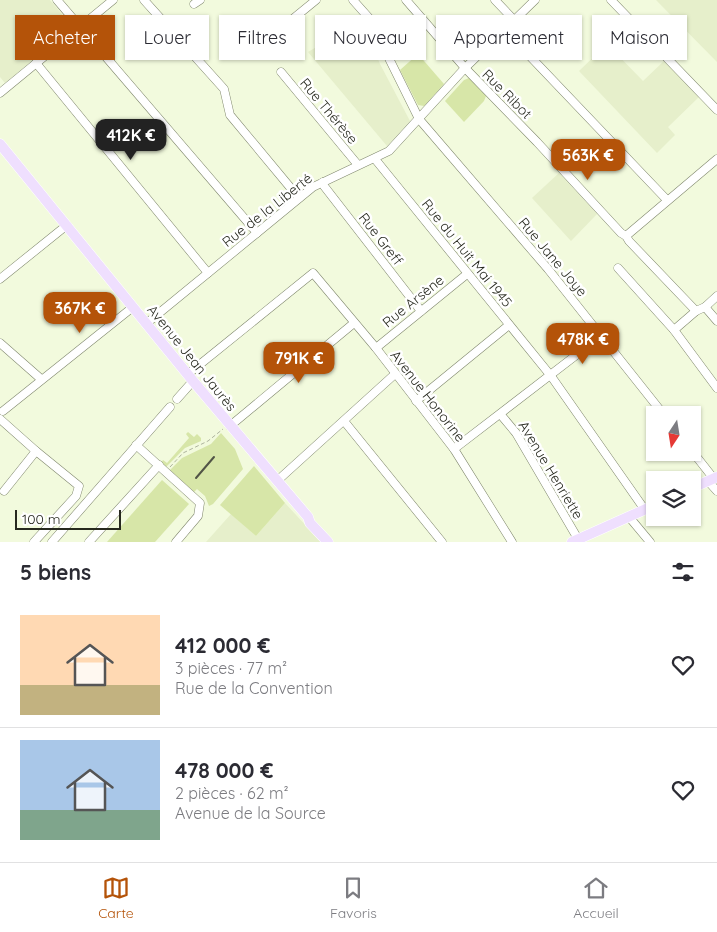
<!DOCTYPE html>
<html lang="fr">
<meta charset="utf-8">
<style>
body{margin:0;font-family:Quicksand,sans-serif;background:#f7f7f7;color:#2b2b33;height:100vh;display:flex;flex-direction:column;font-size:19px;white-space:nowrap}
*{box-sizing:border-box;margin:0}
p{font-size:16px;color:#7c7c81}
.icon{flex:none;width:28px;height:28px;fill:none;stroke:currentColor;stroke-width:2;stroke-linecap:round;stroke-linejoin:round}
.map{position:relative;height:542px;overflow:hidden}
.panel{display:flex;flex-direction:column;background:#fff;flex:1}
.panel>*{flex:none}
.banner{position:absolute;left:15px;top:15px;width:688px;height:45px;display:flex;gap:10px}
.needle{width:32px;rotate:192deg}
.fabs{position:absolute;left:646px;top:406px;display:grid;gap:10px}
.fabs a{display:grid;place-items:center;width:55px;height:55px;border-radius:0px;background:#fff;box-shadow:0 1px 4px #0004;font-size:25px}
.scale{position:absolute;left:15px;bottom:12px;width:106px;box-sizing:border-box;padding-left:5px;border:2px solid #27291f;border-top:0;font-size:14px;line-height:18px;white-space:nowrap;color:#27291f;-webkit-text-stroke:4px #fff;paint-order:stroke}
.price{position:absolute;translate:-50% -42px;padding:0 11px;border-radius:10px;background:#b45309;color:#fff;font-size:16px;line-height:32px;filter:drop-shadow(0 1px 2px #0008)}
.price::after{content:'';position:absolute;left:50%;top:30px;width:15px;height:11px;margin-left:-8px;background:inherit;clip-path:polygon(0 0,100% 0,50% 100%)}
.price.on{background:#222;color:#fff}
ul{padding:0;list-style:none}
li{display:flex;align-items:center;gap:15px;height:125px;padding:0 20px}
li+li{border-top:1px solid #e1e1e2}
li span{display:grid;place-items:center;flex:none;width:140px;height:100px;border-radius:0px;color:#555}
li>.icon{margin-inline-start:auto}
span .icon{width:60px;height:60px;fill:#fffc;stroke-width:1}
li b{font-size:21px}
h2{display:flex;justify-content:space-between;align-items:center;height:60px;padding:0 20px;font-size:21px}
.chip{padding:0 18px;border-radius:0px;background:#fff;box-shadow:0 1px 4px #0004;font-size:18px;line-height:45px}
.chip.on{background:#b45309;color:#fff}
.menu{display:flex;justify-content:space-around;align-items:center;height:70px;border-top:1px solid #e1e1e2;background:#fff;font-size:14px;color:#7c7c81}
.menu a{display:grid;justify-items:center;gap:2px}
.menu .on{color:#b45309}
.map>svg:first-child{display:block}
.built{fill:#e6efcb}
.green{fill:#d7e6a8}
.lines{fill:none;stroke-linecap:round;stroke-linejoin:round}
.minor-casing{stroke:#7f866c;stroke-width:9}
.major-casing{stroke:#fff;stroke-width:11}
.path{stroke:#aeb49e;stroke-width:1;stroke-dasharray:4 2.5;stroke-linecap:butt}
.minor{stroke:#fff;stroke-width:8}
.major{stroke:#efdffe;stroke-width:10}
.rail{stroke:#515446;stroke-width:2}
.labels{text-anchor:middle;dominant-baseline:central;stroke-width:5;stroke-linejoin:round;paint-order:stroke}
.street-label{font-size:14px;fill:#27291f;stroke:#fff}
</style>
<div class="map">
<svg width="717" height="542" viewBox="0 0 717 542">
<rect width="100%" height="100%" fill="#f2fadd"/>
<g class="built">
<path d="M0,0H50L71,25V28L5,83L0,77Z"/>
<path d="M656,0H717V62Z"/>
<path d="M362,20L380,64L410,121L387,146L308,52Z"/>
<path d="M607,44L643,81L664,61L699,97L668,127L675,135L657,153L579,71Z"/>
<path d="M559,173L597,214L571,241L532,198Z"/>
<path d="M285,503L321,542H206L231,514L256,536Z"/>
</g>
<g class="green">
<path d="M418,54L444,84L424,106L418,105L400,70Z"/>
<path d="M469,78L486,96L484,101L464,122L445,101L464,80Z"/>
<path d="M188,432L194,437L197,434L201,438V441L185,448L166,467L161,463L163,460L167,463L189,438L186,434Z"/>
<path d="M221,433L235,449L243,469L213,504L209,506L205,496L197,489L194,492L170,470L182,458L211,444Z"/>
<path d="M254,466L285,503L256,536L220,505Z"/>
<path d="M162,480L189,504L155,542H107Z"/>
</g>
<g class="lines">
<defs>
<g id="minor">
<path d="M57,0L257,233"/>
<path d="M144,0L224,89L230,115L299,198"/>
<path d="M353,0L369,18L419,119L548,269L664,415"/>
<path d="M406,0L465,68L537,142L621,233L626,236L629,241L696,311"/>
<path d="M495,0L514,20"/>
<path d="M611,0L717,110"/>
<path d="M194,4L200,0"/>
<path d="M504,29L667,200"/>
<path d="M256,49L316,0"/>
<path d="M36,63L208,273"/>
<path d="M281,72L358,165"/>
<path d="M0,93L113,0"/>
<path d="M375,159L551,376L645,510"/>
<path d="M323,182L324,186L421,311"/>
<path d="M626,236L717,159"/>
<path d="M618,268L674,330"/>
<path d="M0,279L67,225"/>
<path d="M717,296L705,307L696,311L674,330L717,388"/>
<path d="M705,307L717,321"/>
<path d="M147,323L313,187L389,151L465,68L535,0"/>
<path d="M0,343L41,379"/>
<path d="M376,348L467,274"/>
<path d="M188,374L313,273L376,348L454,449L512,542"/>
<path d="M177,399L193,381"/>
<path d="M416,401L509,325"/>
<path d="M3,411L133,307"/>
<path d="M501,415L516,433L578,539"/>
<path d="M0,419L36,451"/>
<path d="M344,421L442,542"/>
<path d="M230,426L354,323"/>
<path d="M136,445L200,503L198,516L176,542"/>
<path d="M454,449L601,336"/>
<path d="M692,451L714,479"/>
<path d="M277,481L395,374"/>
<path d="M708,481L717,491"/>
<path d="M4,491L36,451L79,486L76,496L34,542"/>
<path d="M630,518L650,542"/>
<path d="M52,542L170,407"/>
<path d="M89,542L159,465"/>
</g>
<g id="major">
<path d="M0,144L193,381L308,517L310,523L328,542"/>
<path d="M692,488L717,477"/>
<path d="M572,542L655,505"/>
</g>
</defs>
<use href="#minor" class="minor-casing"/>
<use href="#major" class="major-casing"/>
<path class="path" d="M170,467L183,453L208,441L223,429"/>
<use href="#minor" class="minor"/>
<use href="#major" class="major"/>
<path class="rail" d="M196,478L214,457"/>
</g>
<g class="labels">
<g class="street-label">
<text transform="translate(507 94) rotate(45)">Rue Ribot</text>
<text transform="translate(329 111) rotate(50)">Rue Thérèse</text>
<text transform="translate(267 210) rotate(-38)">Rue de la Liberté</text>
<text transform="translate(381 239) rotate(52)">Rue Greff</text>
<text transform="translate(467 253) rotate(51)">Rue du Huit Mai 1945</text>
<text transform="translate(553 257) rotate(50)">Rue Jane Joye</text>
<text transform="translate(413 301) rotate(-39)">Rue Arsène</text>
<text transform="translate(192 358) rotate(51)">Avenue Jean Jaurès</text>
<text transform="translate(428 396) rotate(52)">Avenue Honorine</text>
<text transform="translate(551 470) rotate(59)">Avenue Henriette</text>
</g>
</g>
</svg>
<div class="fabs">
<a><svg class="needle" viewBox="-14 -14 28 28"><path d="M0-13l5 13h-10z" fill="#e53935"/><path d="M0 13l5-13h-10z" fill="#7c7c81"/></svg></a>
<a><svg class="icon" aria-label="layers" viewBox="0 0 24 24"><path d="M12 4l9 5-9 5-9-5zM3 14l9 5 9-5"/></svg></a>
</div>
<div class="scale">100 m</div>
<b class="price on" style="left:131px;top:161px">412K €</b>
<b class="price" style="left:588px;top:181px">563K €</b>
<b class="price" style="left:80px;top:334px">367K €</b>
<b class="price" style="left:583px;top:365px">478K €</b>
<b class="price" style="left:299px;top:384px">791K €</b>
<div class="banner">
<a class="chip on">Acheter</a>
<a class="chip">Louer</a>
<a class="chip">Filtres</a>
<a class="chip">Nouveau</a>
<a class="chip">Appartement</a>
<a class="chip">Maison</a>
</div>
</div>
<section class="panel">
<h2>5 biens<svg class="icon" aria-label="filters" viewBox="0 0 24 24"><path d="M4 7h16M4 17h16"/><circle cx="9" cy="7" r="2"/><circle cx="15" cy="17" r="2"/></svg></h2>
<ul>
<li><span style="background:linear-gradient(#ffd9b3 70%,#c2b280 0)"><svg class="icon" aria-label="home" viewBox="0 0 24 24"><path d="M3 11l9-7 9 7M6 9v11h12V9"/></svg></span><div><b>412 000 €</b><p>3 pièces · 77 m²</p><p>Rue de la Convention</p></div><svg class="icon" aria-label="heart" viewBox="0 0 24 24"><path d="M12 20l-8-8c-3-5 5-10 8-4 3-6 11-1 8 4z"/></svg></li>
<li><span style="background:linear-gradient(#a9c7e8 70%,#7fa58c 0)"><svg class="icon" aria-label="home" viewBox="0 0 24 24"><path d="M3 11l9-7 9 7M6 9v11h12V9"/></svg></span><div><b>478 000 €</b><p>2 pièces · 62 m²</p><p>Avenue de la Source</p></div><svg class="icon" aria-label="heart" viewBox="0 0 24 24"><path d="M12 20l-8-8c-3-5 5-10 8-4 3-6 11-1 8 4z"/></svg></li>
</ul>
</section>
<nav class="menu">
<a class="on"><svg class="icon" aria-label="map" viewBox="0 0 24 24"><path d="M3 6l6-2 6 2 6-2v14l-6 2-6-2-6 2zM9 4v14M15 6v14"/></svg>Carte</a>
<a><svg class="icon" aria-label="saved" viewBox="0 0 24 24"><path d="M7 4h10v16l-5-4-5 4z"/></svg>Favoris</a>
<a><svg class="icon" aria-label="home" viewBox="0 0 24 24"><path d="M3 11l9-7 9 7M6 9v11h12V9"/></svg>Accueil</a>
</nav>
